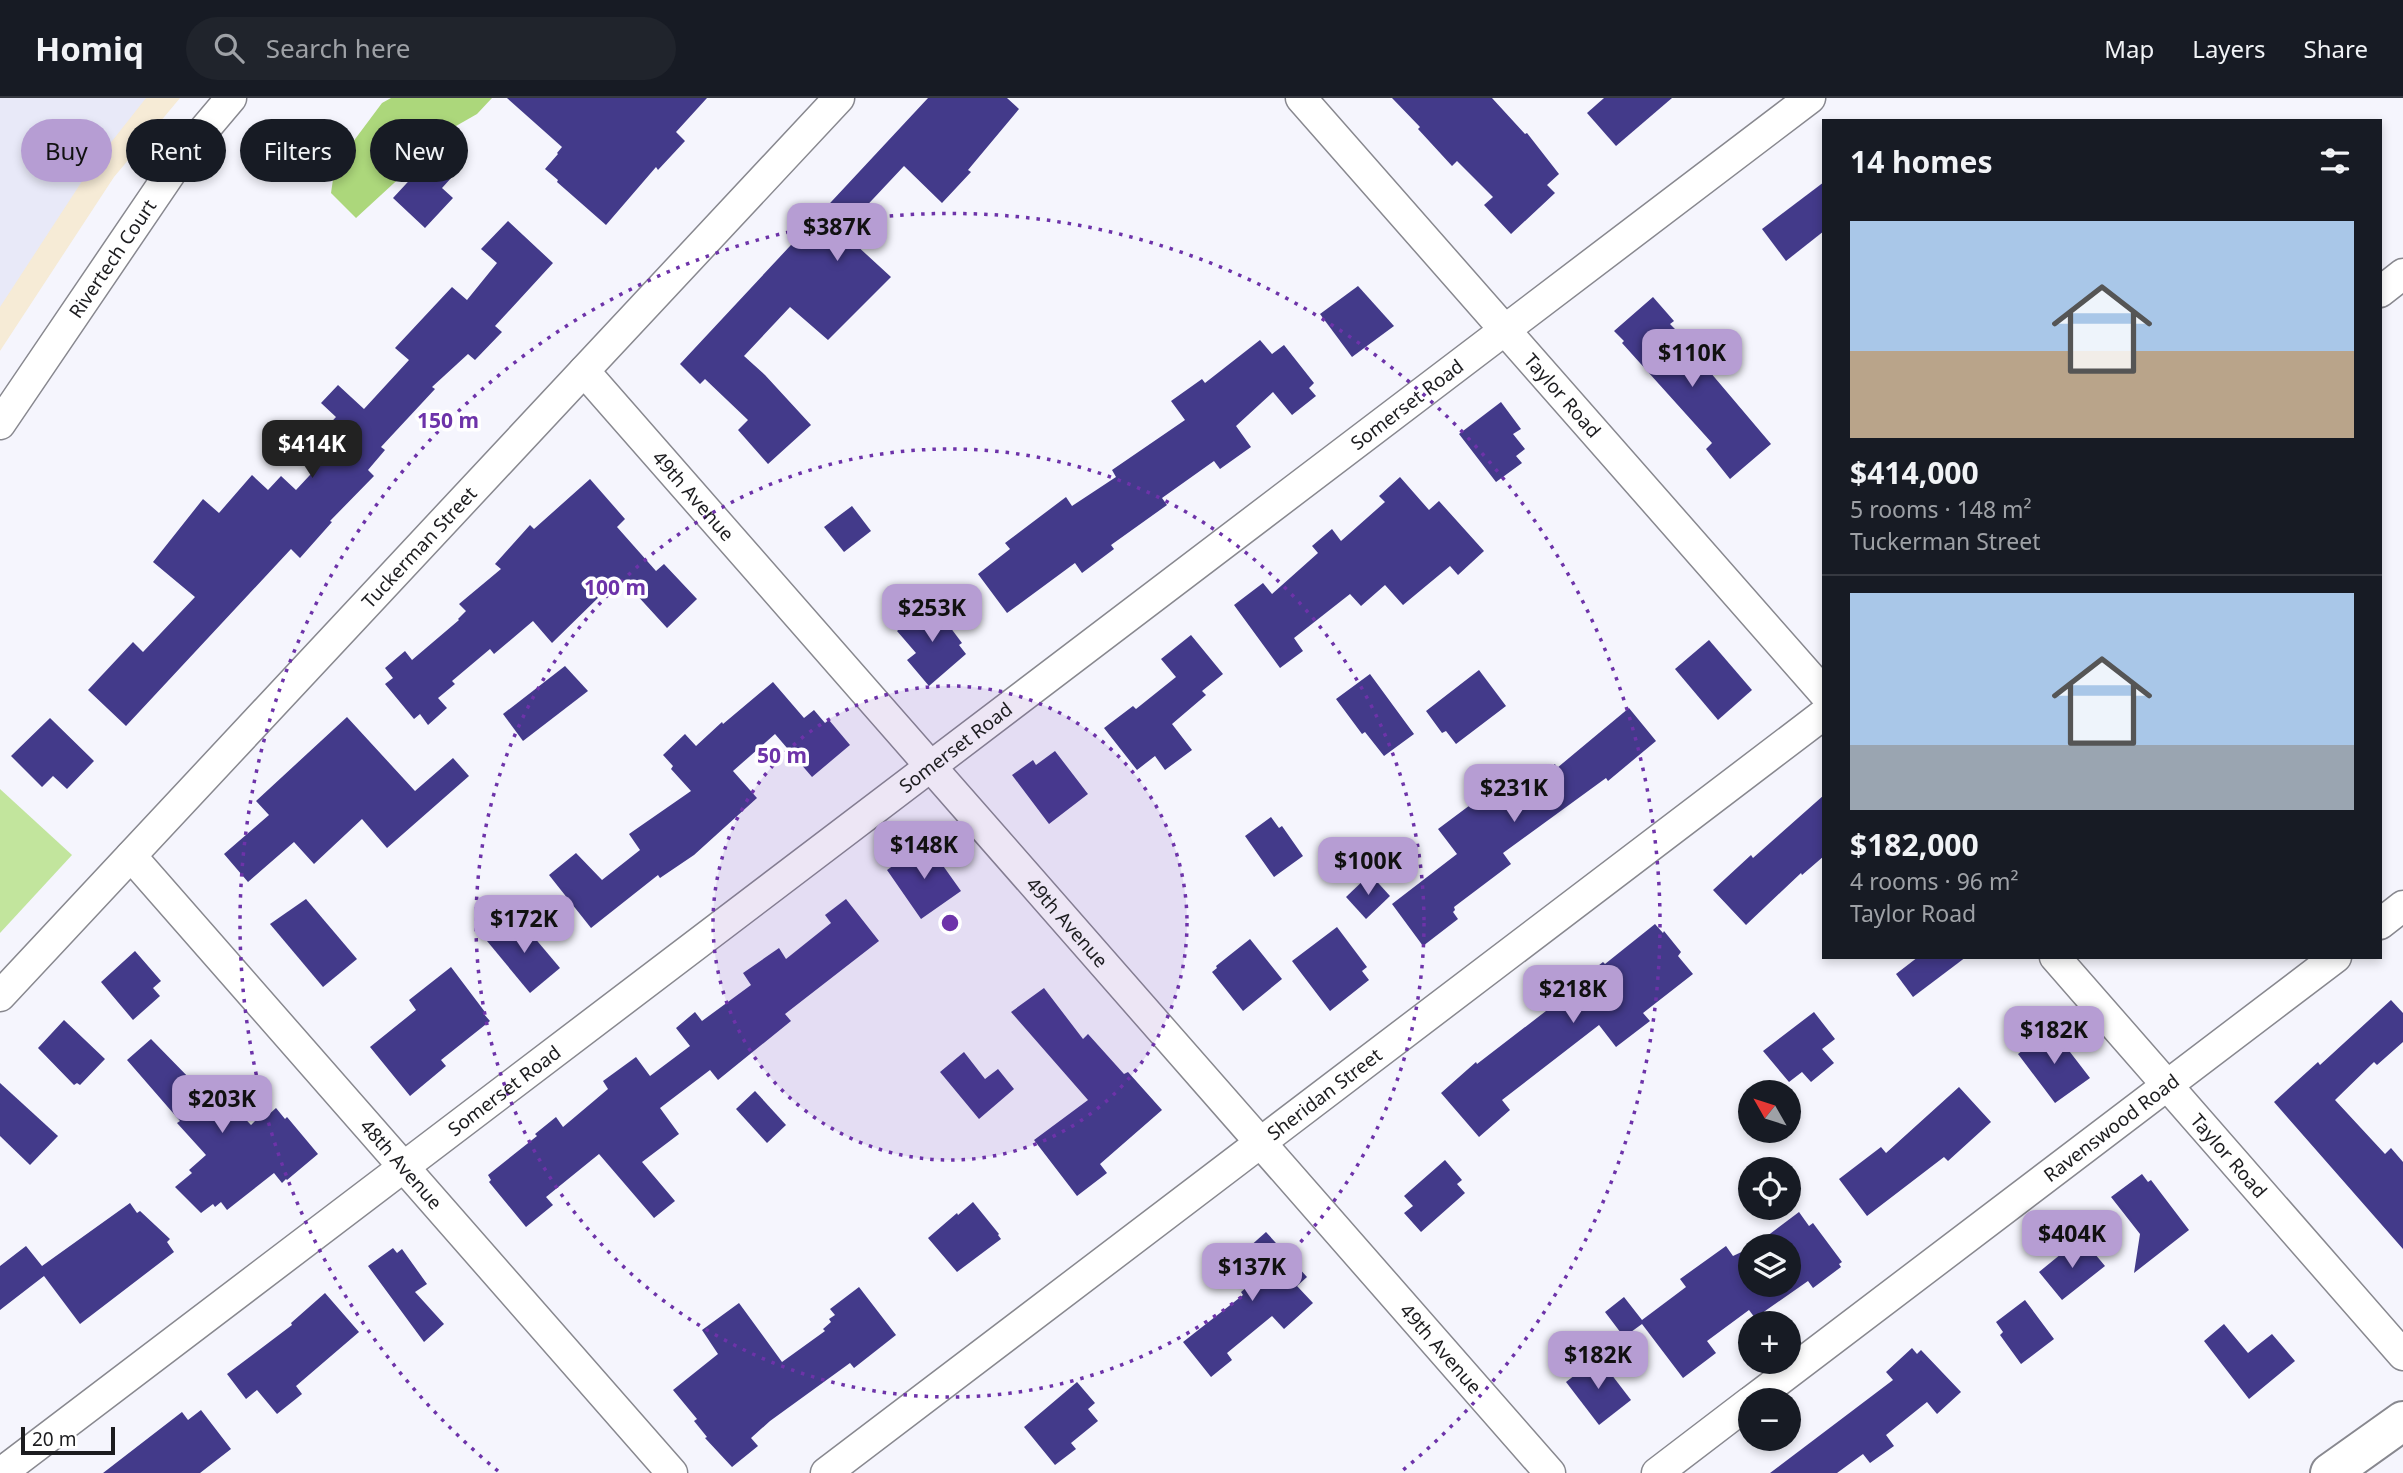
<!DOCTYPE html>
<meta charset="utf-8">
<style>
body{margin:0;font-family:"Noto Sans",sans-serif;background:#20242c;color:#f1f3f6;height:100vh;display:flex;flex-direction:column;font-size:26px;white-space:nowrap}
*{box-sizing:border-box;margin:0}
p{font-size:23px;color:#9ea1a6}
.icon{flex:none;width:38px;height:38px;fill:none;stroke:currentColor;stroke-width:2;stroke-linecap:round;stroke-linejoin:round}
.map{position:relative;flex:1;overflow:hidden}
.details{position:absolute;left:1822px;top:21px;width:560px;height:840px;display:flex;flex-direction:column;background:#171b24;border-radius:0px;box-shadow:0 4px 10px #0003}
.details>*{flex:none}
.guide{position:absolute;left:21px;top:21px;width:665px;height:63px;display:flex;gap:14px}
.needle{width:46px;rotate:309deg}
.tools{position:absolute;left:1738px;top:982px;display:grid;gap:14px}
.tools a{display:grid;place-items:center;width:63px;height:63px;border-radius:50%;background:#171b24;box-shadow:0 4px 10px #0003;font-size:35px}
.scale{position:absolute;left:21px;bottom:18px;width:94px;box-sizing:border-box;padding-left:7px;border:4px solid #1c1c1f;border-top:0;font-size:19px;line-height:24px;white-space:nowrap;color:#1c1c1f;-webkit-text-stroke:5px #fff;paint-order:stroke}
.price{position:absolute;translate:-50% -60px;padding:0 16px;border-radius:14px;background:#b69dd3;color:#111;font-size:23px;line-height:46px;filter:drop-shadow(0 2px 4px #0008)}
.price::after{content:'';position:absolute;left:50%;top:42px;width:21px;height:16px;margin-left:-10px;background:inherit;clip-path:polygon(0 0,100% 0,50% 100%)}
.price.on{background:#222;color:#fff}
ul{padding:0;list-style:none}
li{display:grid;align-content:center;gap:14px;height:371px;padding:0 28px}
li+li{border-top:2px solid #363941}
li span{display:grid;place-items:center;height:217px;border-radius:0px;color:#555}
li>.icon{margin-inline-start:auto}
span .icon{width:126px;height:126px;fill:#fffc;stroke-width:1}
li b{font-size:30px}
h2{display:flex;justify-content:space-between;align-items:center;height:84px;padding:0 28px;font-size:30px}
.chip{padding:0 24px;border-radius:32px;background:#171b24;box-shadow:0 4px 10px #0003;font-size:24px;line-height:63px}
.chip.on{background:#b69dd3;color:#111}
header{display:flex;align-items:center;gap:42px;box-sizing:border-box;height:98px;padding:0 35px;background:#171b24;border-bottom:2px solid #363941}
header strong{font-size:33px}
nav{display:flex;gap:38px;margin-inline-start:auto;font-size:24px}
.search{width:490px;height:63px;background:#20242c;display:flex;align-items:center;gap:18px;box-sizing:border-box;padding:0 24px;border-radius:38px;color:#9ea1a6;font-size:26px}
.map>svg:first-child{display:block}
.commercial{fill:#f6ebd6}
.built{fill:#e8e9f8}
.green{fill:#c2e59d}
.forest{fill:#acd77b}
.building{fill:#433a8a}
.lines{fill:none;stroke-linecap:round;stroke-linejoin:round}
.minor-casing{stroke:#88888f;stroke-width:33}
.primary-casing{stroke:#88888f;stroke-width:42}
.minor{stroke:#fff;stroke-width:30}
.primary{stroke:#fff;stroke-width:38}
.ring{fill:none;stroke:#6d33a9;stroke-width:3.5;stroke-dasharray:3.5 7}
.labels{text-anchor:middle;dominant-baseline:central;stroke-width:7;stroke-linejoin:round;paint-order:stroke}
.street-label{font-size:19px;fill:#1c1c1f;stroke:#fff}
.centre{fill:#6d33a9;stroke:#fff;stroke-width:3.5}
.ring-label{font-size:21px;text-anchor:middle;font-weight:bold;fill:#6d33a9;stroke:#fff;stroke-width:7;stroke-linejoin:round;paint-order:stroke}
</style>
<header>
<strong>Homiq</strong>
<div class="search"><svg class="icon" aria-label="search" viewBox="0 0 24 24"><circle cx="10" cy="10" r="6"/><path d="M15 15l6 6"/></svg>Search here</div>
<nav><a>Map</a><a>Layers</a><a>Share</a></nav>
</header>
<div class="map">
<svg width="2403" height="1375" viewBox="0 0 2403 1375">
<rect width="100%" height="100%" fill="#f5f5fd"/>
<path class="commercial" d="M0,0H180L114,79L0,253Z"/>
<path class="built" d="M0,0H146L90,71L0,209Z"/>
<path class="green" d="M0,691L72,757L0,835Z"/>
<path class="forest" d="M391,0H492L477,16L456,28L356,120L331,95L335,68L382,5Z"/>
<g class="building">
<path d="M507,0H707L676,34L685,43L658,72L656,69L606,127L557,84L558,82L545,71L558,56L557,55L562,49Z"/>
<path d="M928,0H1007L1019,11L968,72L971,74L942,105L904,68L842,134L891,179L828,242L790,209L744,258L765,277L811,327L768,366L738,332L748,322L705,281L700,286L680,266Z"/>
<path d="M1392,0H1492L1525,36L1527,35L1559,76L1547,87L1555,95L1511,136L1484,107L1493,99L1457,63L1452,68L1418,31L1420,29Z"/>
<path d="M1604,0H1672L1616,48L1587,15Z"/>
<path d="M431,59L452,79L442,90L453,100L425,130L393,100Z"/>
<path d="M1824,84V133L1786,163L1762,131Z"/>
<path d="M508,123L553,165L495,228L502,234L475,262L468,256L432,289L435,291L381,349L385,352L368,372L374,378L330,423L332,424L300,460L291,451L126,628L88,592L133,544L143,554L195,499L153,464L203,401L219,415L252,377L268,392L281,378L296,392L336,349L321,335L336,319L321,305L338,287L364,311L409,262L395,250L452,189L467,202L497,165L481,151Z"/>
<path d="M1358,188L1394,228L1352,259L1320,216Z"/>
<path d="M1653,199L1674,223L1670,226L1680,236L1674,242L1707,277L1710,274L1771,346L1730,381L1706,351L1712,345L1622,245L1624,243L1614,233Z"/>
<path d="M1260,242L1272,256L1284,247L1314,285L1309,290L1316,298L1292,317L1273,294L1236,328L1251,349L1220,371L1214,363L1162,400L1167,407L1111,447L1114,451L1082,475L1075,465L1007,515L978,476L1010,451L1005,445L1066,399L1072,408L1116,379L1112,372L1185,322L1171,303L1202,281L1205,285Z"/>
<path d="M1501,304L1521,331L1513,336L1525,351L1516,358L1522,365L1496,384L1459,336Z"/>
<path d="M1400,379L1429,412L1439,403L1484,453L1458,477L1450,468L1403,507L1385,487L1361,508L1350,496L1294,540L1303,553L1280,570L1234,507L1263,485L1272,496L1318,455L1312,448L1332,431L1341,443L1385,404L1379,398Z"/>
<path d="M590,381L625,421L617,429L656,473L664,466L697,501L667,530L623,482L602,496L552,545L533,523L494,556L490,551L452,583L455,586L438,600L447,610L428,627L420,616L414,621L385,586L393,580L385,570L405,553L412,562L459,522L458,521L466,513L459,506L501,471L495,466L530,427L534,431Z"/>
<path d="M852,408L871,433L844,454L824,429Z"/>
<path d="M932,505L962,545L959,547L966,556L929,588L907,562L916,555L897,533Z"/>
<path d="M1191,537L1223,576L1202,593L1206,597L1172,626L1192,652L1165,672L1155,658L1137,672L1104,630L1133,608L1136,611L1176,579L1161,561Z"/>
<path d="M1709,542L1752,592L1718,622L1675,571Z"/>
<path d="M565,568L588,593L523,643L503,616Z"/>
<path d="M1479,572L1506,608L1456,646L1446,633L1442,635L1426,613Z"/>
<path d="M1370,576L1414,636L1384,658L1365,634L1362,636L1336,601Z"/>
<path d="M773,584L804,620L814,612L825,625L829,622L850,647L812,679L775,636L733,673L757,700L694,757L660,780L658,777L591,830L549,777L576,755L602,782L640,752L629,736L691,693L671,671L673,668L663,657L685,636L696,648L722,624L723,626Z"/>
<path d="M1629,610L1656,643L1608,683L1606,680L1503,755L1511,766L1454,809L1455,812L1453,814L1458,821L1423,848L1392,806L1457,756L1438,731L1501,684L1511,698L1555,666L1557,670Z"/>
<path d="M347,619L415,693L453,660L469,678L387,750L362,721L314,766L294,744L248,784L224,756L269,717L256,703Z"/>
<path d="M50,620L94,663L67,691L53,678L42,689L11,658Z"/>
<path d="M1055,653L1088,696L1049,726L1012,677L1033,662L1036,667Z"/>
<path d="M1824,697V758L1802,777L1801,775L1746,827L1713,792L1751,757L1753,760Z"/>
<path d="M1271,719L1279,730L1282,728L1303,758L1274,779L1245,738Z"/>
<path d="M929,748L961,793L921,821L887,772L911,755L913,758Z"/>
<path d="M1370,776L1390,798L1366,821L1346,799Z"/>
<path d="M306,801L357,861L323,889L270,826Z"/>
<path d="M846,801L879,843L785,916L791,923L718,982L710,972L660,1010L679,1036L642,1064L675,1103L654,1120L599,1056L546,1099L553,1107L526,1129L489,1084L491,1082L488,1077L537,1038L535,1036L556,1019L563,1029L608,991L603,983L636,959L650,978L690,948L676,930L695,914L702,923L751,887L743,875L779,850L786,861L831,825L825,817Z"/>
<path d="M517,819L560,870L530,895L487,843Z"/>
<path d="M1655,826L1663,835L1664,833L1681,854L1678,858L1693,876L1643,915L1650,923L1616,949L1599,927L1502,1002L1510,1012L1479,1039L1441,995L1476,964L1477,966L1572,893L1570,890L1603,864L1605,866Z"/>
<path d="M1337,829L1367,869L1362,873L1369,882L1330,913L1292,863Z"/>
<path d="M1250,841L1282,881L1243,913L1212,874L1217,870L1216,868Z"/>
<path d="M135,853L161,883L153,890L160,898L133,922L101,884Z"/>
<path d="M1918,859H1966L1913,899L1896,876Z"/>
<path d="M451,869L485,914L483,915L490,923L441,962L446,968L410,998L370,949L416,912L409,902Z"/>
<path d="M1044,890L1083,941L1088,936L1124,976L1128,974L1162,1012L1100,1066L1107,1075L1077,1098L1034,1042L1088,1002L1011,914Z"/>
<path d="M2391,902L2403,915V944L2377,967L2374,964L2335,1002L2385,1056L2391,1050L2403,1064V1151L2274,1004L2318,964L2320,967Z"/>
<path d="M1814,914L1835,941L1822,951L1834,965L1811,984L1802,974L1789,984L1763,953Z"/>
<path d="M64,922L105,961L80,987L77,985L74,987L38,950Z"/>
<path d="M2049,932L2058,943L2060,941L2090,980L2055,1005L2018,956Z"/>
<path d="M151,941L195,986L205,978L251,1027L263,1015L266,1019L276,1010L285,1021L287,1019L318,1056L287,1082L286,1081L282,1085L274,1075L227,1112L221,1104L215,1109L213,1106L201,1115L175,1089L192,1075L189,1072L206,1057L177,1025L180,1023L127,962Z"/>
<path d="M964,954L985,981L998,971L1014,991L979,1021L940,974Z"/>
<path d="M0,985L58,1038L30,1067L0,1038Z"/>
<path d="M1959,989L1991,1024L1948,1063L1944,1059L1867,1118L1839,1081L1881,1049L1886,1055Z"/>
<path d="M755,993L786,1027L767,1045L736,1011Z"/>
<path d="M1445,1062L1462,1082L1457,1086L1465,1095L1421,1134L1404,1115L1413,1108L1404,1098Z"/>
<path d="M2142,1076L2148,1084L2151,1082L2189,1132L2134,1175L2140,1136L2111,1099Z"/>
<path d="M973,1104L999,1136L998,1137L1001,1141L957,1174L928,1140L957,1115L958,1117Z"/>
<path d="M130,1105L137,1115L140,1113L170,1141L167,1144L174,1154L80,1226L44,1178L0,1212V1168L26,1148L42,1168Z"/>
<path d="M1799,1114L1809,1128L1813,1125L1842,1164L1839,1166L1841,1169L1813,1190L1808,1183L1755,1220L1749,1212L1707,1243L1716,1255L1683,1280L1642,1226L1624,1239L1605,1214L1624,1199L1642,1222L1686,1189L1680,1181L1726,1148L1733,1158L1750,1150V1186H1788V1148H1754Z"/>
<path d="M1266,1134L1307,1179L1297,1188L1313,1205L1284,1231L1272,1218L1227,1255L1232,1262L1211,1279L1183,1244L1243,1197L1241,1194L1247,1189L1230,1166Z"/>
<path d="M2085,1144L2105,1168L2062,1202L2039,1174L2072,1147L2076,1152Z"/>
<path d="M393,1150L397,1155L402,1151L427,1186L415,1194L444,1226L424,1244L368,1168Z"/>
<path d="M859,1189L896,1237L854,1270L850,1265L770,1323L751,1340L758,1348L732,1369L705,1340L707,1339L694,1323L697,1321L673,1292L718,1256L702,1232L739,1205L782,1264L825,1233L823,1231L831,1224L829,1221L835,1217L830,1211Z"/>
<path d="M325,1195L359,1234L296,1288L302,1296L277,1316L257,1292L246,1301L227,1276L292,1227L291,1225Z"/>
<path d="M2025,1202L2054,1241L2021,1266L2000,1237L2003,1234L1996,1224Z"/>
<path d="M2224,1226L2248,1255L2272,1236L2295,1263L2249,1301L2204,1243Z"/>
<path d="M1912,1250L1917,1256L1921,1252L1961,1294L1937,1316L1927,1304L1886,1337L1894,1348L1870,1365L1863,1356L1837,1375H1770L1893,1282L1886,1274Z"/>
<path d="M1598,1259L1631,1302L1599,1327L1566,1284Z"/>
<path d="M1077,1284L1095,1305L1088,1311L1098,1323L1071,1345L1076,1351L1055,1367L1024,1329Z"/>
<path d="M201,1312L231,1351L200,1375H103L182,1314L188,1322Z"/>
</g>
<g class="lines">
<defs>
<g id="minor">
<path id="s1" d="M1301,0L1824,595"/>
<path d="M2380,194L2403,176"/>
<path id="s2" d="M584,273L1550,1375"/>
<path id="s3" d="M0,326L182,58L231,0"/>
<path id="s4" d="M131,758L672,1375"/>
<path d="M2380,826L2403,808"/>
<path id="s5" d="M2055,859L2403,1257"/>
<path id="s6" d="M0,898L839,0"/>
<path id="s7" d="M1753,1302L2336,859"/>
<path id="s8" d="M1,1375L1810,0"/>
<path id="s9" d="M826,1375L1824,616"/>
<path d="M1657,1375L1750,1304"/>
</g>
<path id="primary" d="M2330,1375L2403,1323"/>
</defs>
<use href="#minor" class="minor-casing"/>
<use href="#primary" class="primary-casing"/>
<use href="#minor" class="minor"/>
<use href="#primary" class="primary"/>
</g>
<circle cx="950" cy="825" r="237" fill="#6d33a9" fill-opacity=".12"/>
<g class="ring">
<circle cx="950" cy="825" r="237"/>
<circle cx="950" cy="825" r="474"/>
<path d="M498 1373A710 710 0 1 1 1402 1373"/>
</g>
<g class="labels">
<g class="street-label">
<text stroke="none"><textPath href="#s3" startOffset="200">Rivertech Court</textPath></text>
<text stroke="none"><textPath href="#s1" startOffset="396">Taylor Road</textPath></text>
<text stroke="none"><textPath href="#s8" startOffset="1766">Somerset Road</textPath></text>
<text stroke="none"><textPath href="#s2" startOffset="166">49th Avenue</textPath></text>
<text stroke="none"><textPath href="#s6" startOffset="614">Tuckerman Street</textPath></text>
<text stroke="none"><textPath href="#s8" startOffset="1199">Somerset Road</textPath></text>
<text stroke="none"><textPath href="#s2" startOffset="733">49th Avenue</textPath></text>
<text stroke="none"><textPath href="#s8" startOffset="632">Somerset Road</textPath></text>
<text stroke="none"><textPath href="#s9" startOffset="626">Sheridan Street</textPath></text>
<text stroke="none"><textPath href="#s7" startOffset="450">Ravenswood Road</textPath></text>
<text stroke="none"><textPath href="#s5" startOffset="264">Taylor Road</textPath></text>
<text stroke="none"><textPath href="#s4" startOffset="410">48th Avenue</textPath></text>
<text stroke="none"><textPath href="#s2" startOffset="1300">49th Avenue</textPath></text>
</g>
</g>
<circle cx="950" cy="825" r="10" class="centre"/>
<g class="ring-label">
<text x="448" y="330">150 m</text>
<text x="615" y="497">100 m</text>
<text x="782" y="665">50 m</text>
</g>
</svg>
<div class="tools">
<a><svg class="needle" viewBox="-14 -14 28 28"><path d="M0-13l5 13h-10z" fill="#e53935"/><path d="M0 13l5-13h-10z" fill="#9ea1a6"/></svg></a>
<a><svg class="icon" aria-label="locate" viewBox="0 0 24 24"><circle cx="12" cy="12" r="6"/><path d="M12 2v4M12 18v4M2 12h4M18 12h4"/></svg></a>
<a><svg class="icon" aria-label="layers" viewBox="0 0 24 24"><path d="M12 4l9 5-9 5-9-5zM3 14l9 5 9-5"/></svg></a>
<a>+</a>
<a>−</a>
</div>
<div class="scale">20 m</div>
<b class="price" style="left:837px;top:165px">$387K</b>
<b class="price" style="left:1692px;top:291px">$110K</b>
<b class="price on" style="left:312px;top:382px">$414K</b>
<b class="price" style="left:932px;top:546px">$253K</b>
<b class="price" style="left:1514px;top:726px">$231K</b>
<b class="price" style="left:924px;top:783px">$148K</b>
<b class="price" style="left:1368px;top:799px">$100K</b>
<b class="price" style="left:524px;top:857px">$172K</b>
<b class="price" style="left:1573px;top:927px">$218K</b>
<b class="price" style="left:2054px;top:968px">$182K</b>
<b class="price" style="left:222px;top:1037px">$203K</b>
<b class="price" style="left:2072px;top:1172px">$404K</b>
<b class="price" style="left:1252px;top:1205px">$137K</b>
<b class="price" style="left:1598px;top:1293px">$182K</b>
<div class="guide">
<a class="chip on">Buy</a>
<a class="chip">Rent</a>
<a class="chip">Filters</a>
<a class="chip">New</a>
</div>
<section class="details">
<h2>14 homes<svg class="icon" aria-label="filters" viewBox="0 0 24 24"><path d="M4 7h16M4 17h16"/><circle cx="9" cy="7" r="2"/><circle cx="15" cy="17" r="2"/></svg></h2>
<ul>
<li><span style="background:linear-gradient(#a9c7e8 60%,#b9a48a 0)"><svg class="icon" aria-label="home" viewBox="0 0 24 24"><path d="M3 11l9-7 9 7M6 9v11h12V9"/></svg></span><div><b>$414,000</b><p>5 rooms · 148 m²</p><p>Tuckerman Street</p></div></li>
<li><span style="background:linear-gradient(#a9c7e8 70%,#9aa5b1 0)"><svg class="icon" aria-label="home" viewBox="0 0 24 24"><path d="M3 11l9-7 9 7M6 9v11h12V9"/></svg></span><div><b>$182,000</b><p>4 rooms · 96 m²</p><p>Taylor Road</p></div></li>
</ul>
</section>
</div>
